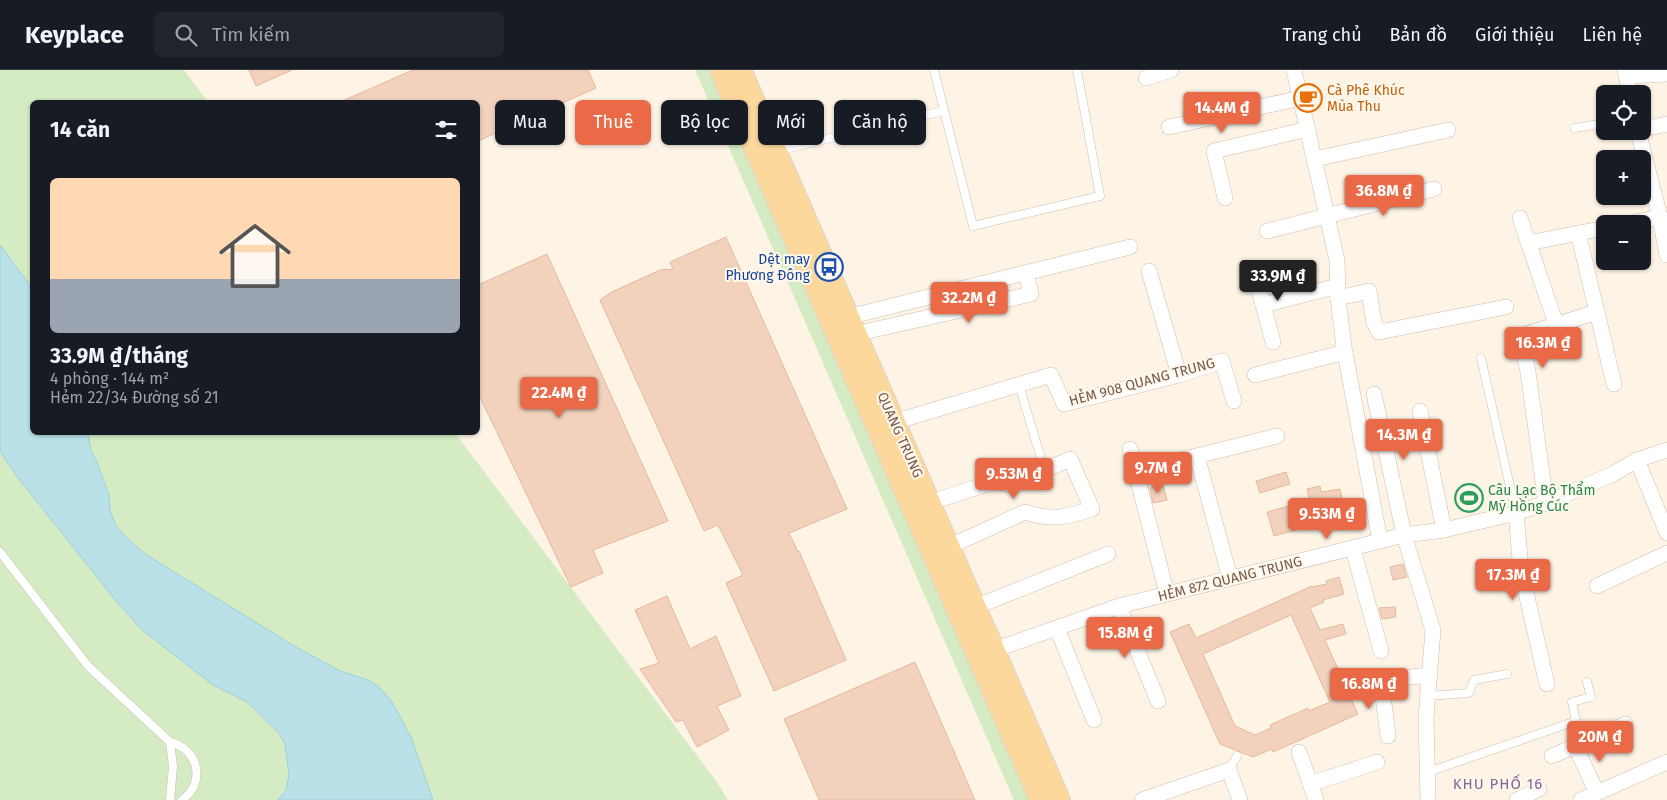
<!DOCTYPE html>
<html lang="vi">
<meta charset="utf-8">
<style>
body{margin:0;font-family:"Fira Sans",sans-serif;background:#20242c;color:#f1f3f6;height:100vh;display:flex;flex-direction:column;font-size:19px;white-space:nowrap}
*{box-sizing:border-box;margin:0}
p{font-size:16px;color:#9ea1a6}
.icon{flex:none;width:28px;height:28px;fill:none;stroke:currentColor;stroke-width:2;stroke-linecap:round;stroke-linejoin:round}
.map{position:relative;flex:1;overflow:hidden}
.drawer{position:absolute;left:30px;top:30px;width:450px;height:335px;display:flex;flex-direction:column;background:#171b24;border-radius:8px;box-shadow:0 1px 4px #0004}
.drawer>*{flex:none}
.guide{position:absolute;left:495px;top:30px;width:475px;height:45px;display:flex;gap:10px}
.fabs{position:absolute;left:1596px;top:15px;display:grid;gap:10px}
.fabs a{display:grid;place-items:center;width:55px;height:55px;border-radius:8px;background:#171b24;box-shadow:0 1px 4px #0004;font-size:25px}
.price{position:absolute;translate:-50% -42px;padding:0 11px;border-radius:5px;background:#ea6a48;color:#fff;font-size:16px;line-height:32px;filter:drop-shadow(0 1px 2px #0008)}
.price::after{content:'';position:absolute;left:50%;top:30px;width:15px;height:11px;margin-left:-8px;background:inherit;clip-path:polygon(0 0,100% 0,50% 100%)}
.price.on{background:#222;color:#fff}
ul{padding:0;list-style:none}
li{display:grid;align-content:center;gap:10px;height:265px;padding:0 20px}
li+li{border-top:1px solid #363941}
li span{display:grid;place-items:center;height:155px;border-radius:8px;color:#555}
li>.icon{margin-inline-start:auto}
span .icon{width:90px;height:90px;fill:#fffc;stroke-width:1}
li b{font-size:21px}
h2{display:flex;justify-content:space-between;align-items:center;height:60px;padding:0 20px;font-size:21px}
.chip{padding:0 18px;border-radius:8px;background:#171b24;box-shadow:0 1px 4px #0004;font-size:18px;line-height:45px}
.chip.on{background:#ea6a48;color:#fff}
header{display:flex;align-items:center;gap:30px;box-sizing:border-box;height:70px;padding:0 25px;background:#171b24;border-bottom:1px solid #363941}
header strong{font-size:24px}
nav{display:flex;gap:28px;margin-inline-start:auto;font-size:18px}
.search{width:350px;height:45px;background:#20242c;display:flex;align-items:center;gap:12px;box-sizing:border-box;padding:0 18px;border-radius:8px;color:#9ea1a6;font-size:19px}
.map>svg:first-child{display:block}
.green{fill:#d4ebc4}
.water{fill:#b9e1e7;stroke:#9fd1da}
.building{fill:#f3d2bd;stroke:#e6b89c;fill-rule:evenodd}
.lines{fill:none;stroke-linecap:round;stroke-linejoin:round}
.lane-casing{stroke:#d1bdae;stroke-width:9}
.street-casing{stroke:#d1bdae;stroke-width:16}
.primary-casing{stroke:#dcd4d0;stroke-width:24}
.lane{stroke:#fff;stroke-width:8}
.street{stroke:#fff;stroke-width:15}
.primary{stroke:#fdd89d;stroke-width:22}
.labels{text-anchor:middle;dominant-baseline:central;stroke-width:4;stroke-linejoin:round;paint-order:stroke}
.food-label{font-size:14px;fill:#c56008;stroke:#fff8ed;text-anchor:start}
.transit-label{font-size:14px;fill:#164399;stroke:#fff8ed;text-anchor:end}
.street-label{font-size:14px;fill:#77594a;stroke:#fff8ed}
.leisure-label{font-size:14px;fill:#27864d;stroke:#fff8ed;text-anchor:start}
.neighbourhood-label{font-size:15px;letter-spacing:1px;fill:#88659b;stroke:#fff8ed}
</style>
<header>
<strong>Keyplace</strong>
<div class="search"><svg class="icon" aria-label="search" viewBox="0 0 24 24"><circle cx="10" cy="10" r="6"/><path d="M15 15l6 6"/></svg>Tìm kiếm</div>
<nav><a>Trang chủ</a><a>Bản đồ</a><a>Giới thiệu</a><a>Liên hệ</a></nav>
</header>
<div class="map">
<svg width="1667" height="730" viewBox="0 0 1667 730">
<rect width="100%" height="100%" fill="#fdf4e6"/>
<g class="green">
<path d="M0,0H184L208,32H32V362L455,363L716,711L728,730H0Z"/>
<path d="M695,0H713L1033,730H1014Z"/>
</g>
<path class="water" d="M0,175L32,218V362L88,363L91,381L96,390L109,425L110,440L116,456L128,469L145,484L296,577L340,601L368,610L378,616L392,632L411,667L433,730H278L286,720L289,705L285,674L279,663L247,632L213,615L141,559L117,532L15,404L0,381Z"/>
<g class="building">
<path d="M249,0H292L256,16Z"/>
<path d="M413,0H588L596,18L478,71V32H340Z"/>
<path d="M726,167L847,439L789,463L798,482L799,481L846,590L774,621L726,513L743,505L718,455L704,461L600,230L612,222L660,200L673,199L670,192Z"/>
<path d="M547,184L668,451L593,480L603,503L571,517L478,323V215Z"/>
<path d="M1286,402L1290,414L1260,423L1256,411Z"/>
<path d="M1163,415L1167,430L1153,433L1150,418Z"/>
<path d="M1320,416L1321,422L1340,419L1345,441L1313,448L1307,419Z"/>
<path d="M1289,436L1296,460L1274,466L1267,442Z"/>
<path d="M1403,494L1407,507L1393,510L1390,497Z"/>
<path d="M1339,507L1344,524L1323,530L1324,532L1310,538L1320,560L1343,554L1346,564L1325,570L1358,644L1273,682L1272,679L1253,687L1220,674L1170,562L1189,554L1196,568L1312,516V517L1327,514L1326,511ZM1291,545L1330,632L1309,641L1308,638L1270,655L1271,658L1255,665L1235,656L1203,584Z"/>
<path d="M667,526L690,579L716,566L741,626L717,636L729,660L697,677L683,650L676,652L640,599L659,593L635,540Z"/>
<path d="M1395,537L1396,547L1382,549L1379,538Z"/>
<path d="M915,592L975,730H819L784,649Z"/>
</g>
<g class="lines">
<defs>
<g id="lane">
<path d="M934,0L973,156L1100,126L1077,0"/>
<path d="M1575,58L1605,53"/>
<path d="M777,81L943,41"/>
<path d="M1481,288L1516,443"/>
<path d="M1019,315L1040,385"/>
<path d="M0,482L88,596L170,672C199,679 206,713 182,730"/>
<path d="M1428,626L1469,623L1474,610L1507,604"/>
<path d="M1229,700L1237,686"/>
<path d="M1428,702L1576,651L1572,632L1591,627L1587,612"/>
<path d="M170,730L173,696L170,672"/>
</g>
<g id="street">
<path d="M1294,0L1337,190L1338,228L1344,277L1380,471"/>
<path d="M1625,0L1630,24"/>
<path d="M1626,6L1667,4"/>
<path d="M1146,8L1171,0"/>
<path d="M1169,57L1301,28"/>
<path d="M1642,59L1667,54"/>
<path d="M1638,61L1660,147L1667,185"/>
<path d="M1315,89L1448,60"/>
<path d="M1225,128L1214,81L1308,59"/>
<path d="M1520,148L1556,254"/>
<path d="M1627,154L1660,147"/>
<path d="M1267,161L1434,119"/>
<path d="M1578,163L1597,242"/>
<path d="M1528,173L1605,158"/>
<path d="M1149,201L1179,305"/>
<path d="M1254,201L1273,272"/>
<path d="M1338,228L1369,221L1374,253L1379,262L1506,237"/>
<path d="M1263,235L1338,216"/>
<path d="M848,247L1130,177"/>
<path d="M855,264L1031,224L1026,203"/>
<path d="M1255,305L1345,282"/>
<path d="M1374,324L1404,465L1433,560L1426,648L1428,730"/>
<path d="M1420,341L1444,460"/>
<path d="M894,352L1051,305L1064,334L1179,305L1222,291L1234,331"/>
<path d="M1130,379L1167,524"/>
<path d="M1197,386L1230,508"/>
<path d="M1637,390L1667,463"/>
<path d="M1161,395L1277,366"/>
<path d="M929,433L996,411L1011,415L1070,389L1092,439C1067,447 1051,451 1025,442L948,477"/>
<path d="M1546,433L1528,302L1520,266L1597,242L1614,314"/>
<path d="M1516,443L1521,501L1547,614"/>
<path d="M1353,479L1381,581"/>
<path d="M1597,516L1667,483"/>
<path d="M1119,536L1158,631"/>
<path d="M975,537L1108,484"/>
<path d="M1057,558L1094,650"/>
<path d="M994,580L1119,536L1404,465L1444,460L1516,443L1546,433L1613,404L1637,390L1667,380"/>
<path d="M1388,666L1381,610L1430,605"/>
<path d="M1575,676L1597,723"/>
<path d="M1299,682L1316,730"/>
<path d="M1552,686L1625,654"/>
<path d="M1310,714L1377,692"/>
<path d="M1142,730L1229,700L1240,730"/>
<path d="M1517,730L1539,719"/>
<path d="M1581,730L1667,692"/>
</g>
<g id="primary">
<path d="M721,0L1041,730"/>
<path d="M740,0L1059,730"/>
</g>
</defs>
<use href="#lane" class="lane-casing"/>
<use href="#street" class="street-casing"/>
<use href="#primary" class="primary-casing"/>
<use href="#lane" class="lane"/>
<use href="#street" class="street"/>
<use href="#primary" class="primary"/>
</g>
<defs>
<symbol id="cafe-ring" viewBox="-11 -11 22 22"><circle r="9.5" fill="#fff8ed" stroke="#e8710a" stroke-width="1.5"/><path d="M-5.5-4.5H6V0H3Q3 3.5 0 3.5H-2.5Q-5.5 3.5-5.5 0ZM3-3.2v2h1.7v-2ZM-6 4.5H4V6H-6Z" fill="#e8710a"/></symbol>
<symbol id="bus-ring" viewBox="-11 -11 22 22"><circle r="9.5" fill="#fff8ed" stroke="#1a4fb4" stroke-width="1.5"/><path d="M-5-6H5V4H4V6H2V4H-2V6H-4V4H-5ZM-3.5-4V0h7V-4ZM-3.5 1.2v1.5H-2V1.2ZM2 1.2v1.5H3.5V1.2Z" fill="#1a4fb4"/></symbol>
<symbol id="stadium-ring" viewBox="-11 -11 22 22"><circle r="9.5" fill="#fff8ed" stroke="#2e9e5b" stroke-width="1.5"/><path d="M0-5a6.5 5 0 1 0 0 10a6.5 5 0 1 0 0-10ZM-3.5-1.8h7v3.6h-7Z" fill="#2e9e5b"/></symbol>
</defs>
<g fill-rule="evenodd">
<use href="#cafe-ring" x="1292" y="12" width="32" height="32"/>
<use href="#bus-ring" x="813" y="181" width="32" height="32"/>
<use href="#stadium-ring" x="1453" y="412" width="32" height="32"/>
</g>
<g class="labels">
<g class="food-label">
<text x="1327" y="20">Cà Phê Khúc<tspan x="1327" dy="16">Mùa Thu</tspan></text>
</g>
<g class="transit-label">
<text x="810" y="189">Dệt may<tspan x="810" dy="16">Phương Đông</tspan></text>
</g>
<g class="street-label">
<text transform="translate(1142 312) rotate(-15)">HẺM 908 QUANG TRUNG</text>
<text transform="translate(900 365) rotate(66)">QUANG TRUNG</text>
<text transform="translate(1230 509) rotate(-14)">HẺM 872 QUANG TRUNG</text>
</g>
<g class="leisure-label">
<text x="1488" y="420">Câu Lạc Bộ Thẩm<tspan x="1488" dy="16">Mỹ Hồng Cúc</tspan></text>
</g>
<g class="neighbourhood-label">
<text x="1498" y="714">KHU PHỐ 16</text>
</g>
</g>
</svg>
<div class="fabs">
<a><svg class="icon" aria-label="locate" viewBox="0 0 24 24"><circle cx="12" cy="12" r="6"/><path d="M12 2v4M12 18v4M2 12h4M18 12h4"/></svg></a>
<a>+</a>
<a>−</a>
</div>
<b class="price" style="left:1222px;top:64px">14.4M ₫</b>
<b class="price" style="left:1384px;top:147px">36.8M ₫</b>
<b class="price on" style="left:1278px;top:232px">33.9M ₫</b>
<b class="price" style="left:969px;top:254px">32.2M ₫</b>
<b class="price" style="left:1543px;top:299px">16.3M ₫</b>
<b class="price" style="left:559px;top:349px">22.4M ₫</b>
<b class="price" style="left:1404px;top:391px">14.3M ₫</b>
<b class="price" style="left:1158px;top:424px">9.7M ₫</b>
<b class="price" style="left:1014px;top:430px">9.53M ₫</b>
<b class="price" style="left:1327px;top:470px">9.53M ₫</b>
<b class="price" style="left:1513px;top:531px">17.3M ₫</b>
<b class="price" style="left:1125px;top:589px">15.8M ₫</b>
<b class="price" style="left:1369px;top:640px">16.8M ₫</b>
<b class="price" style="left:1600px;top:693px">20M ₫</b>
<div class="guide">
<a class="chip">Mua</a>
<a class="chip on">Thuê</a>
<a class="chip">Bộ lọc</a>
<a class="chip">Mới</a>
<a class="chip">Căn hộ</a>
</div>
<section class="drawer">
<h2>14 căn<svg class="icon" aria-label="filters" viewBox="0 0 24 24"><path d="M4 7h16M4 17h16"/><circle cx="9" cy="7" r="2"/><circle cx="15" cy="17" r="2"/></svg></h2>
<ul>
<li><span style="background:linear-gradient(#ffd9b3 65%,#9aa5b1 0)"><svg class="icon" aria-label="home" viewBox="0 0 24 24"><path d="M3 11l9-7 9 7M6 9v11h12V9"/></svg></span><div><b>33.9M ₫/tháng</b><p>4 phòng · 144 m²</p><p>Hẻm 22/34 Đường số 21</p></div></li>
</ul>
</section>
</div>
